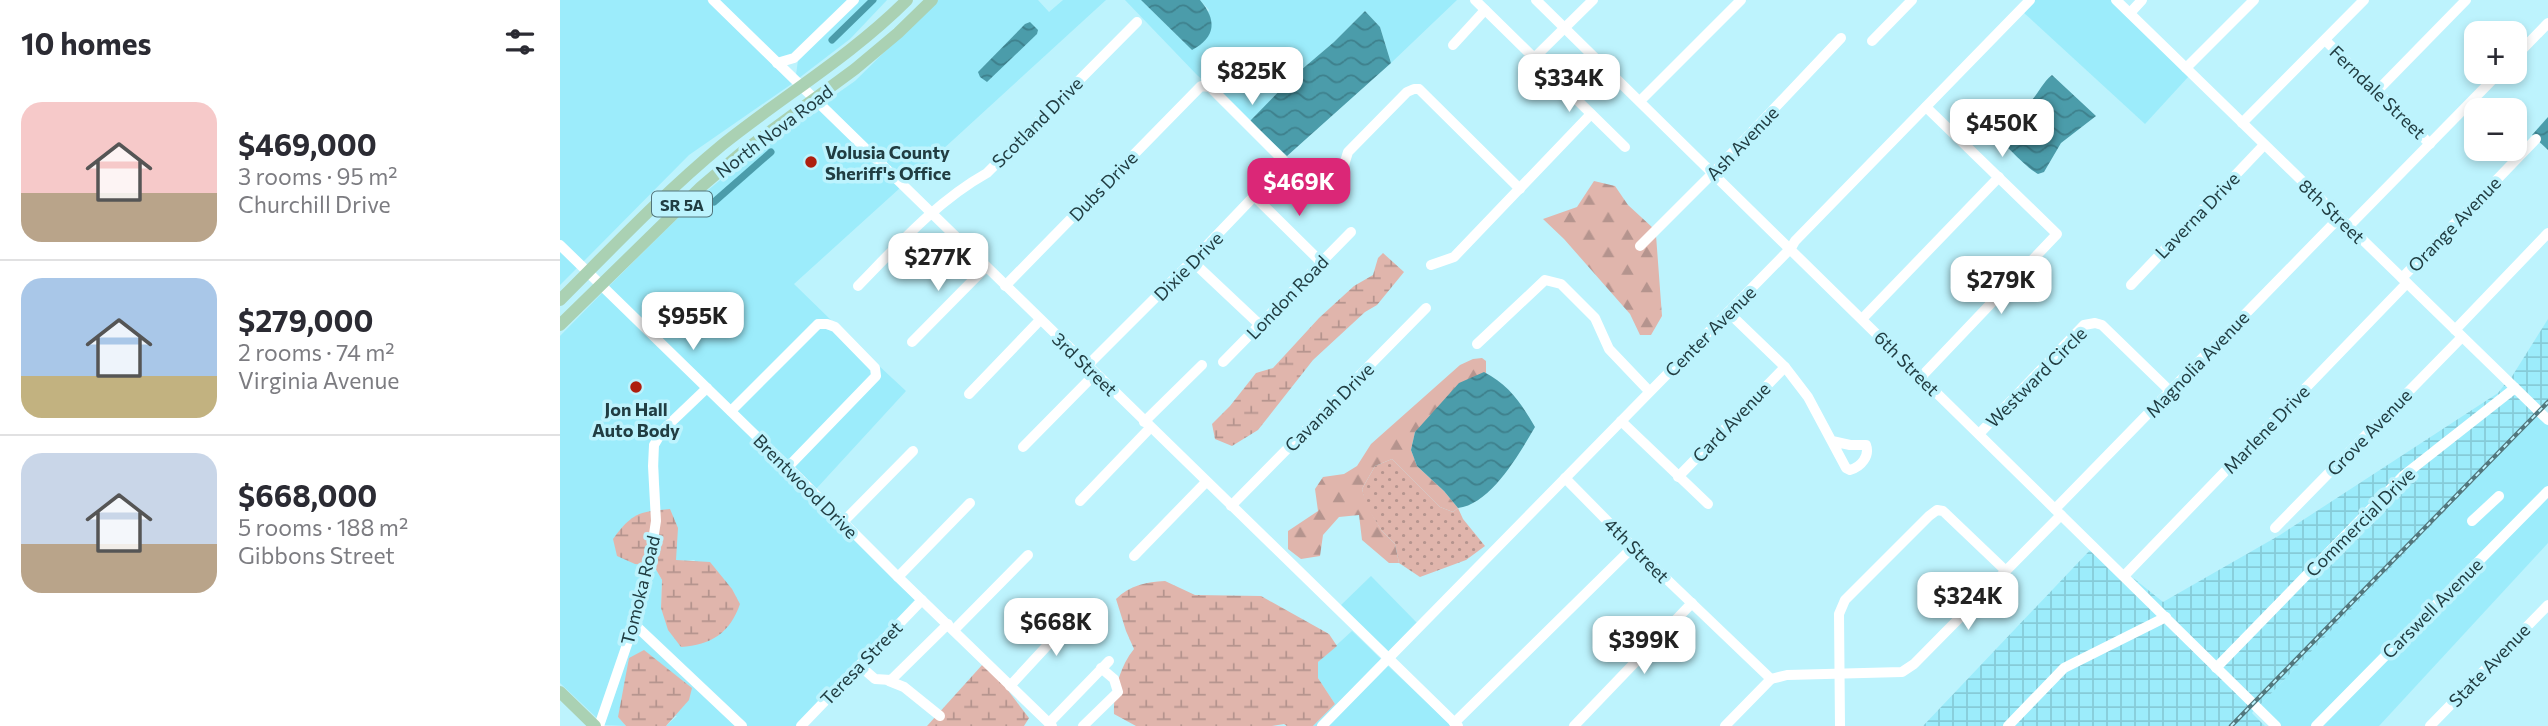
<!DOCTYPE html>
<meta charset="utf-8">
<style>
body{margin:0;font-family:Commissioner,sans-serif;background:#f7f7f7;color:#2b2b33;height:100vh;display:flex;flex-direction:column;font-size:26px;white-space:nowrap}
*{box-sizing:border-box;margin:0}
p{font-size:23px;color:#7c7c81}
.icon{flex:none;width:38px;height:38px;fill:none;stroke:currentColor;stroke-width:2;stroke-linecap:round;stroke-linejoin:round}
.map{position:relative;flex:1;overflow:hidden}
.sheet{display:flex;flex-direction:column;background:#fff;width:560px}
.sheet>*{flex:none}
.controls{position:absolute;left:1904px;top:21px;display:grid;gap:14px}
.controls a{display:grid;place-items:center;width:63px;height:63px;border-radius:14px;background:#fff;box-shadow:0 4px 10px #0003;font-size:35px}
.price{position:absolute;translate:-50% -60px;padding:0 16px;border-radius:14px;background:#fff;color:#222;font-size:23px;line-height:46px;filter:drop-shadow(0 2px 4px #0008)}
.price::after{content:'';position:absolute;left:50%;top:42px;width:21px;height:16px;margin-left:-10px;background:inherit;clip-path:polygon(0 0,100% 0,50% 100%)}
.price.on{background:#db2777;color:#fff}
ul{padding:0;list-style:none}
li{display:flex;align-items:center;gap:21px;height:175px;padding:0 21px}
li+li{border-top:2px solid #e1e1e2}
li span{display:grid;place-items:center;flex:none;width:196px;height:140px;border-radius:21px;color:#555}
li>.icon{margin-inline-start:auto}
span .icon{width:84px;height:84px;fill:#fffc;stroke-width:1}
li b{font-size:30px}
h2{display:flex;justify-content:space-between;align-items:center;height:84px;padding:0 21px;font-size:30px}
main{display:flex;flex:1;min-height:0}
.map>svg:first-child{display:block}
.built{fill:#9cecfb;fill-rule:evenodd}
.industrial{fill:url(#industrial-grid)}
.grass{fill:url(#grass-dots)}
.forest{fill:url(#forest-firs)}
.wetland{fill:url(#wetland-marsh)}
.water{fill:url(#water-waves)}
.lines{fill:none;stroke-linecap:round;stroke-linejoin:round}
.canal{stroke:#4b9caa;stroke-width:7}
.minor{stroke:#fff;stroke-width:10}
.major{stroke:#aad1b3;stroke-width:12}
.rail-casing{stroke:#52777d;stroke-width:4.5}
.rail{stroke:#bdf3fd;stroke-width:2;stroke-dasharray:5;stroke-linecap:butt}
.poi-dot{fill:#ae1f0e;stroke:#bdf3fd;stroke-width:2.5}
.labels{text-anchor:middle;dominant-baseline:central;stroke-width:7;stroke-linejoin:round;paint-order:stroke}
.shield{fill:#bdf3fd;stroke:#50747a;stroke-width:2}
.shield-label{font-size:16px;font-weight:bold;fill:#213d42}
.street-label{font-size:18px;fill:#213d42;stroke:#bdf3fd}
.poi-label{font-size:18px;font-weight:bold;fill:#213d42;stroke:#bdf3fd;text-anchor:start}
</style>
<main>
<section class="sheet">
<h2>10 homes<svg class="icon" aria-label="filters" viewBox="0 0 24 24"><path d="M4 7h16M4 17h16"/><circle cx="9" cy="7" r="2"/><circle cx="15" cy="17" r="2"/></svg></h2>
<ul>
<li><span style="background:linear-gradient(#f6c9c9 65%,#b9a48a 0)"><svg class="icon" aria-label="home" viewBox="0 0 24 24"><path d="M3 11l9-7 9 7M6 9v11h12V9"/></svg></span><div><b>$469,000</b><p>3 rooms · 95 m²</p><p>Churchill Drive</p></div></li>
<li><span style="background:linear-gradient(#a9c7e8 70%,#c2b280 0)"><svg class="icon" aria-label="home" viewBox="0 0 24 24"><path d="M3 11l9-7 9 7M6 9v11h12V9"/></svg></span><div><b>$279,000</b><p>2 rooms · 74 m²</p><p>Virginia Avenue</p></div></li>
<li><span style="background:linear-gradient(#c9d6e8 65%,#b9a48a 0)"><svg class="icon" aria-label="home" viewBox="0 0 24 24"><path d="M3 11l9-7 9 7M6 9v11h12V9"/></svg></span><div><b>$668,000</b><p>5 rooms · 188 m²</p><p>Gibbons Street</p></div></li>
</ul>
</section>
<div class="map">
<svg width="1988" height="726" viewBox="0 0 1988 726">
<defs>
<pattern id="industrial-grid" width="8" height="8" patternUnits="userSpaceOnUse" patternTransform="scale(1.75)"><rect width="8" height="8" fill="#9cecfb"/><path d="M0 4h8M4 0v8" fill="none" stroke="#86cbd8"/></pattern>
<pattern id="grass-dots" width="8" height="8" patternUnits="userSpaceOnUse" patternTransform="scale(1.75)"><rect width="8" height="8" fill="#e0b5ac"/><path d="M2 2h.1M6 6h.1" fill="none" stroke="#b5948e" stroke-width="1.8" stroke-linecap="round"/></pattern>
<pattern id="forest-firs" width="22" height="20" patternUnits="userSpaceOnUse" patternTransform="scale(1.75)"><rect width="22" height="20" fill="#e0b5ac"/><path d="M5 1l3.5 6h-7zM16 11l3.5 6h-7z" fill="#b5948e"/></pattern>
<pattern id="wetland-marsh" width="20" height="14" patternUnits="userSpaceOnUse" patternTransform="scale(1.75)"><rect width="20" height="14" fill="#e0b5ac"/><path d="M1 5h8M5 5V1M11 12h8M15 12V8" fill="none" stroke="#b5948e"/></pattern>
<pattern id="water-waves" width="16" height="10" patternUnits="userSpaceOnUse" patternTransform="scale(1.75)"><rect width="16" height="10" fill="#4b9caa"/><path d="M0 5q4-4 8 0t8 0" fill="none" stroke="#3e808c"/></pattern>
</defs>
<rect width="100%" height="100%" fill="#bdf3fd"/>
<g class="built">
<path d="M0,0H147L233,83L129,155L23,262L0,240Z"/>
<path d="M158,0H289L233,54L219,59Z"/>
<path d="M299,0H327L290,39L239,78L236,75L238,60Z"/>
<path d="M377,0H478L489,12L503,0H546L346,183L265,102L295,81Z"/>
<path d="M565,0H581L632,50L649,10L640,0H897L831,63L820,27L805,11L774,42L734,76L690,121L637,75Z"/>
<path d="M1475,0H1551L1629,76L1585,124L1463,12Z"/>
<path d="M258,106L340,188L234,284L274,323L267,320L172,406L48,287L136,200L176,167Z"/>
<path d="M0,250L17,268L0,285Z"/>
<path d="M43,292L141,388L101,427L85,565L71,622L38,719L0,683V336Z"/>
<path d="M259,328L272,330L311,369L312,375L228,462L177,411Z"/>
<path d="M304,352L346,391L256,489L233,467L319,378Z"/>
<path d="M147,393L356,600L236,726H187L79,623L94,566L102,580L101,608L135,560L116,561L100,510L98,446L106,432Z"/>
<path d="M1977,415L1988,425V486L1751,726H1721L1700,705ZM1939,491L1944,496L1934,506L1912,526L1907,522Z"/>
<path d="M1988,496V543L1819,726H1761Z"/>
<path d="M811,576L858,624L828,655L779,607Z"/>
<path d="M76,631L176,726H106L117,716L58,717L66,726L44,725Z"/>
<path d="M792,631L822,660L757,726H753L775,704L758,678V662Z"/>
<path d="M827,665L892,726H767Z"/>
</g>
<g class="industrial">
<path d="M1988,319V403L1982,409L1951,378Z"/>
<path d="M1945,384L1950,388L1874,445L1656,662L1572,577L1603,602L1720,535L1938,393Z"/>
<path d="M1955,393L1977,415L1700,705L1662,667L1846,479Z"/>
<path d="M1531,549L1600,616L1501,665L1443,726H1363Z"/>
<path d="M1605,621L1694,710L1692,713L1705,726H1453L1506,670Z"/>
</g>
<path class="grass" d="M832,459L880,507L893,512L898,508L903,519L925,546L906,560L860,577L839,563L835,544L822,531L806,506L802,489L815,466Z"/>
<g class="forest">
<path d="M1034,181L1055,186L1068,205L1093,228L1075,246L1080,250L1096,235L1102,316L1091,335H1080L1070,314L1004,239L983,219L1017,207Z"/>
<path d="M922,358L926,361V373L855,432L851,450L857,466L884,491L898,508L893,512L880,507L832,459L815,466L802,489L807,506L822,531L835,544L839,563H829L802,540L799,515L779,517L763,535L760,556L741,559L728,549V531L758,511L755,489L763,477L784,474L797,466L811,444L900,365L913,359Z"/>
</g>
<g class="wetland">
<path d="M823,253L844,272L817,305L805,312L753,360L698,430L672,446L655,439L652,424L670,406L696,373L713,368L759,318L794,286L813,275L818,258Z"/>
<path d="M110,509L118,528L116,560L150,562L172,589L180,604C170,633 151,645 121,647L108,630L101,608L102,580L94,566L100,510Z"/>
<path d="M92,511V521L85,565L75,564L57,556L53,539C64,524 73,513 92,511Z"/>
<path d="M605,581L635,595L701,596L769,634L777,646L758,662V678L775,704L753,726H727L724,724L712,726H576L554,714C553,692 560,666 574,649L566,631L556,599C570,585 586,582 605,581Z"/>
<path d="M84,650L132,688L129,700L106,726H66L58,717L69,658Z"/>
<path d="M423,664L443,684L469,718L464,726H367Z"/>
</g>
<g class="water">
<path d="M581,0H640C657,20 656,37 632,50Z"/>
<path d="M805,11L820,27L831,63L727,156L690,121L734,76L774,42Z"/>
<path d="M470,22L478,30L477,34L427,82L420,77L418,72L465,24Z"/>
<path d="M1492,75L1536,116L1501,143L1484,172L1478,174C1468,169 1440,141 1434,131C1440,116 1458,112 1470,102C1479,93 1482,83 1492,75Z"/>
<path d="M1988,117V150L1972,135Z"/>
<path d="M924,372C949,385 961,403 975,427C959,454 931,504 898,508L884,491L857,466L851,450L855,432L899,383Z"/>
</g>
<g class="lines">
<g class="canal">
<path d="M272,40L313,0"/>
<path d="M154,202L211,152"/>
</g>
<g class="minor">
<path d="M153,0L898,726"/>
<path d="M915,0L1065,147"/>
<path d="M976,0L1716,726"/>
<path d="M1556,0L1988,420"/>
<path d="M1570,13L1582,0"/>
<path d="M1765,40L1870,144"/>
<path d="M1312,41L1352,0"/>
<path d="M893,45L925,10"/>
<path d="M1955,57L1988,23"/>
<path d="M974,58L1033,0"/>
<path d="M217,63L234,58L294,0"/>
<path d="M1626,68L1694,0"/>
<path d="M1817,91L1906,0"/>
<path d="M1080,101L1181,0"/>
<path d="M1682,123L1804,0"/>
<path d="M781,175L788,152L847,92L854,89H859L960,189"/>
<path d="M695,197L761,262"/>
<path d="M1788,227L1940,72"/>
<path d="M0,245L228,467L338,577L492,726"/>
<path d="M1080,246L1154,172L1281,38"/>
<path d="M632,261L700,325"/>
<path d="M871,265L894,257L1031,114"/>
<path d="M1842,278L1976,139"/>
<path d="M1571,285L1704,145"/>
<path d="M298,286C338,245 377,201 427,173L577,22"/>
<path d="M445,286L641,86L650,87L726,163L632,261L527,366"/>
<path d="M1168,312L1225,367L1248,397L1286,468L1290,470C1301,467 1310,456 1306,445H1290L1272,441"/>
<path d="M1302,319L1439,177"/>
<path d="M1895,330L1988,233"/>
<path d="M352,342L426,267"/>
<path d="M917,344L985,280L1001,284L1035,318L1049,349L1089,391"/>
<path d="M663,362L791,232"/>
<path d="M1361,377L1497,234L1366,107"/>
<path d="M409,394L480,320"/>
<path d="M171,411L258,324H267L275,327L315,368L316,376L228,467"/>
<path d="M1061,421L1148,504"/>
<path d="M584,422L642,365"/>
<path d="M1419,434L1524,325L1535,323L1542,325L1610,391"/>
<path d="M463,447L535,374"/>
<path d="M1118,477L1225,367"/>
<path d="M1005,478L1073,547L1211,679"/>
<path d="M520,501L590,428"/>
<path d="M671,506L866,308"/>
<path d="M1495,509L1779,218"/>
<path d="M1912,521L1939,496"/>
<path d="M283,522L353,451"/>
<path d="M1715,528L1902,337"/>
<path d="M574,556L646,482"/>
<path d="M1565,575L1847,283"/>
<path d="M338,577L410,503"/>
<path d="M74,624L182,726"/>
<path d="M394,630L468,555"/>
<path d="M300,666L315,679L331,680L388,624"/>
<path d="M1656,668L1843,476L1955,388"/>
<path d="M329,681L344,687L380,716"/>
<path d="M450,686L520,610"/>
<path d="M489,723L549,661"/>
<path d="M894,723L1073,547"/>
<path d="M39,726L74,624L87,579L96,521L93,466L94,445L103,430L147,388"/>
<path d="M241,726L362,600"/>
<path d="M523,726L558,692L554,679L541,668"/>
<path d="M762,726L1231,248L1235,241L1470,0"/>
<path d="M1014,726L1132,603"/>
<path d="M1165,726L1211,679L1227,675L1342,672L1354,664L1501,515"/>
<path d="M1280,726L1279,614L1285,600L1369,516L1377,510L1383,511L1446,571"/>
<path d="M1448,726L1504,668L1606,617"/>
<path d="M1756,726L1988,491"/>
<path d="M1870,726L1988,605"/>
</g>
<g class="major">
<path d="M0,300C53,247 104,193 162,145C223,96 291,56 347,0"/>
<path d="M0,325L141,187L181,153L295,69L338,33L372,0"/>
<path d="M0,692L35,726"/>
</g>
<defs>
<path id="rail" d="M1671,726L1988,402"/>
</defs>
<use href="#rail" class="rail-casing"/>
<use href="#rail" class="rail"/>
</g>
<g class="poi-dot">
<circle cx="251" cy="162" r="7"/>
<circle cx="76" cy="387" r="7"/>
</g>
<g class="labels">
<rect class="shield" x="92" y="191.5" width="60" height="25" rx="5"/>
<g class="shield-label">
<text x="122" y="204">SR 5A</text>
</g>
<g class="street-label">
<text transform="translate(1818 92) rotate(44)">Ferndale Street</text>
<text transform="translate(477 122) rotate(-45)">Scotland Drive</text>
<text transform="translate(214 131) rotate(-37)">North Nova Road</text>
<text transform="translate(1182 143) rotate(-46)">Ash Avenue</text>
<text transform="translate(543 186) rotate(-46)">Dubs Drive</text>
<text transform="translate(1772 211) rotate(44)">8th Street</text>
<text transform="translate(1637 215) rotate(-46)">Laverna Drive</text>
<text transform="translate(1894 224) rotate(-46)">Orange Avenue</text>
<text transform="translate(628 266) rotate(-45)">Dixie Drive</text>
<text transform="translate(727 297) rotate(-46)">London Road</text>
<text transform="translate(1150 331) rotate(-45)">Center Avenue</text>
<text transform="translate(1347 363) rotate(45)">6th Street</text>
<text transform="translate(525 364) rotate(44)">3rd Street</text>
<text transform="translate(1637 364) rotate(-46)">Magnolia Avenue</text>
<text transform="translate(1476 377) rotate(-45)">Westward Circle</text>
<text transform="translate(769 407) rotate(-45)">Cavanah Drive</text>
<text transform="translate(1171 422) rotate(-46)">Card Avenue</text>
<text transform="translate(1706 429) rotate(-46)">Marlene Drive</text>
<text transform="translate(1809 432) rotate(-46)">Grove Avenue</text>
<text transform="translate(246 486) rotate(45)">Brentwood Drive</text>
<text transform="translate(1800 522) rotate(-45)">Commercial Drive</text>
<text transform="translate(1077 550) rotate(45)">4th Street</text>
<text transform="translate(80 590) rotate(-76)">Tomoka Road</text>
<text transform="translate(1872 608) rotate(-45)">Carswell Avenue</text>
<text transform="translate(301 663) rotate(-46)">Teresa Street</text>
<text transform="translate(1929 665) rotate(-46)">State Avenue</text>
</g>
<g class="poi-label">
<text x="265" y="152">Volusia County<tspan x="265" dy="21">Sheriff's Office</tspan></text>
<text x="76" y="409" text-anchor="middle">Jon Hall<tspan x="76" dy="21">Auto Body</tspan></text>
</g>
</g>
</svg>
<div class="controls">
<a>+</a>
<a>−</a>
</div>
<b class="price" style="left:692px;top:107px">$825K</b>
<b class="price" style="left:1009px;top:114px">$334K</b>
<b class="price" style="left:1442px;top:159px">$450K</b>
<b class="price on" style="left:739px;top:218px">$469K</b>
<b class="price" style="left:378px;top:293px">$277K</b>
<b class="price" style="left:1441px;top:316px">$279K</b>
<b class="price" style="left:133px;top:352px">$955K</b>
<b class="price" style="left:1408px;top:632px">$324K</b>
<b class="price" style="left:496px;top:658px">$668K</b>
<b class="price" style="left:1084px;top:676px">$399K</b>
</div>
</main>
